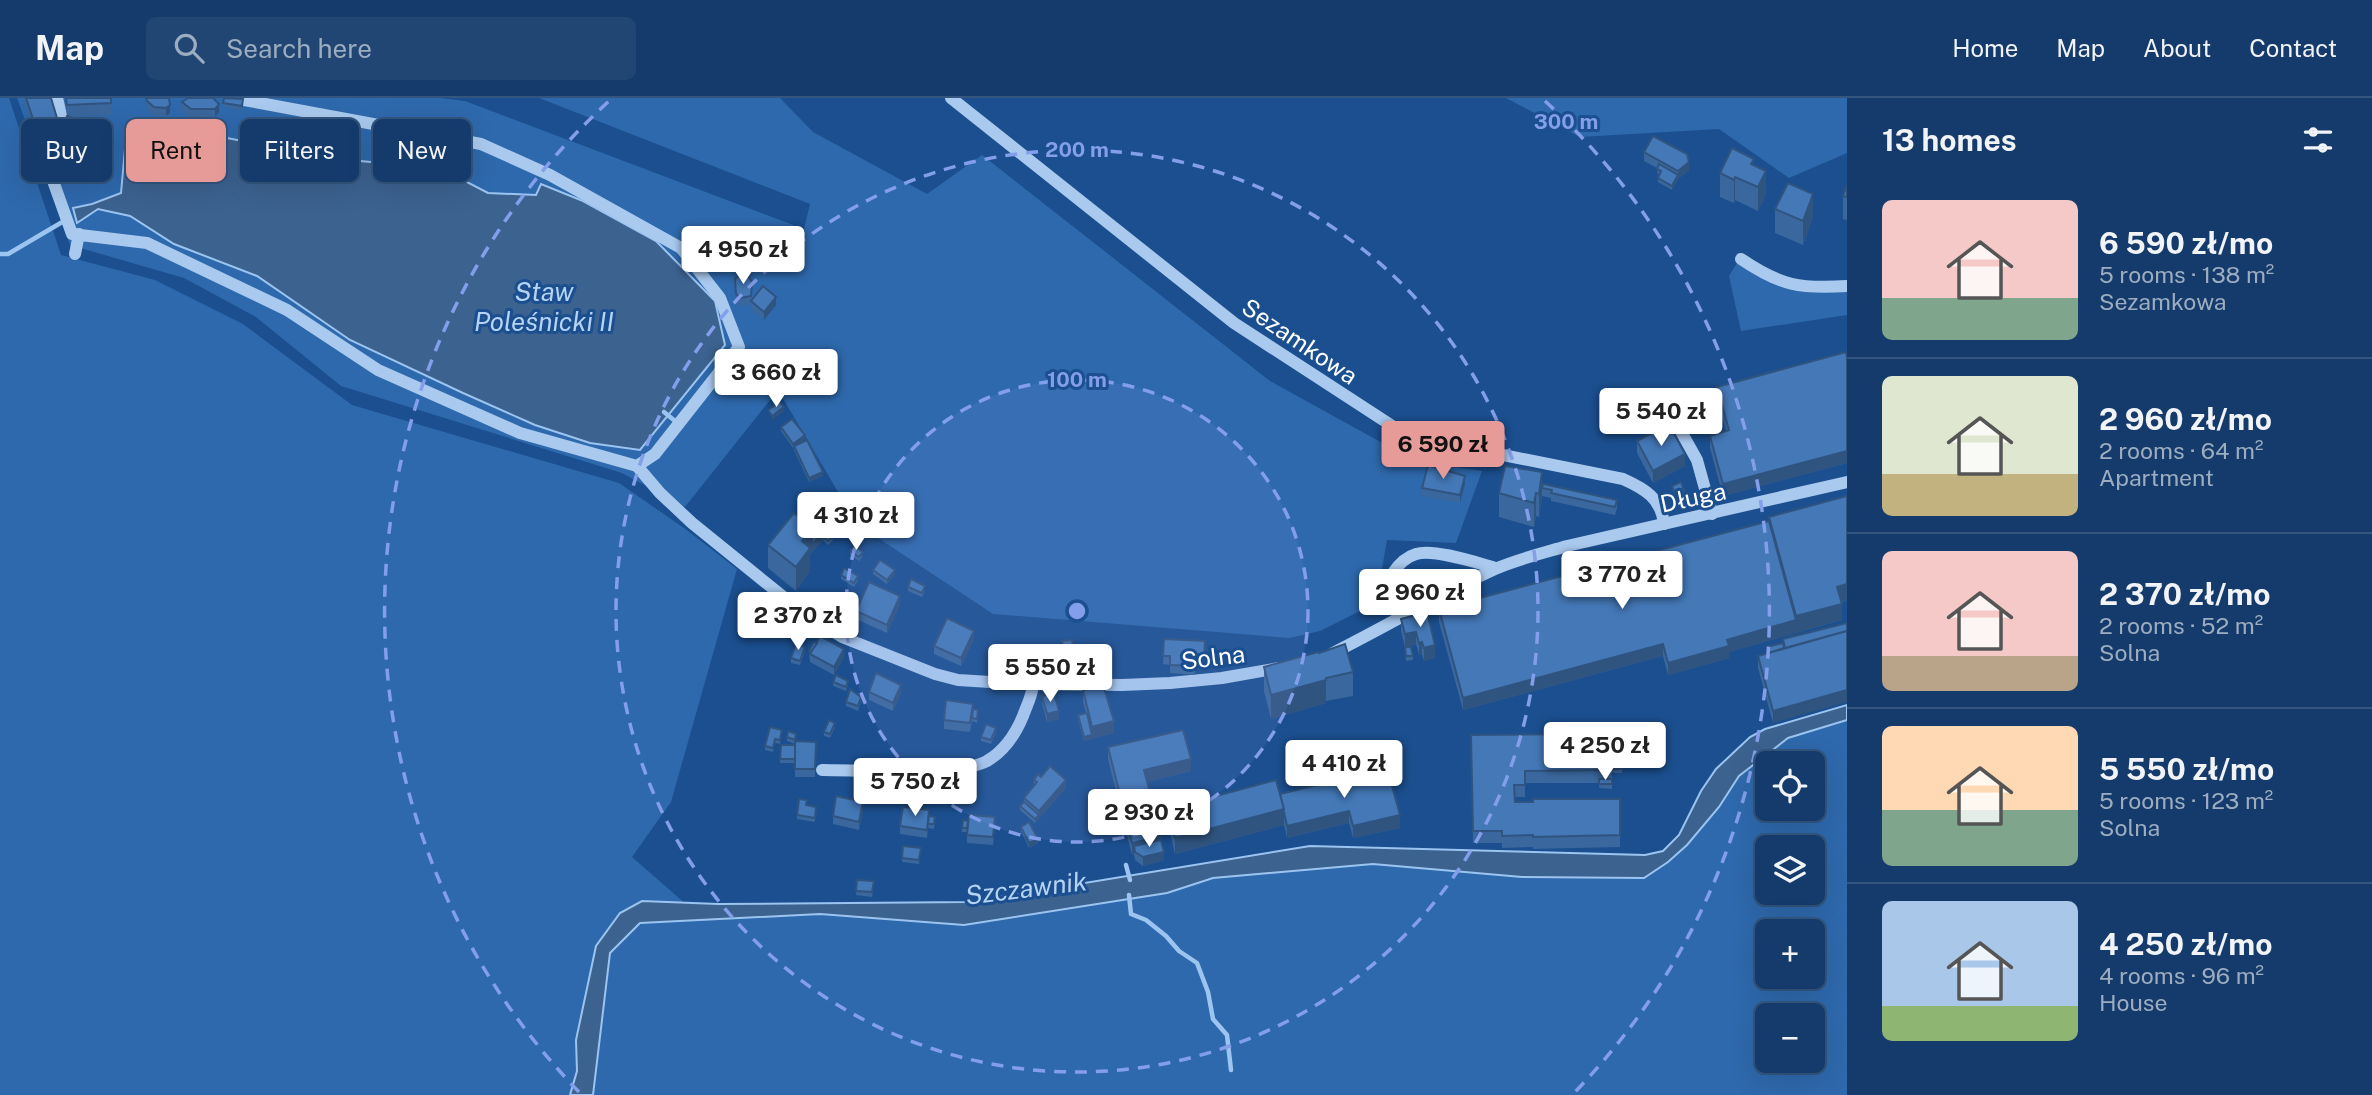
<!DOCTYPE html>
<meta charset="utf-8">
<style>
body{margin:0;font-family:"Public Sans",sans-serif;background:#214673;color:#f1f3f6;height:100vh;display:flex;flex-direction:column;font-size:26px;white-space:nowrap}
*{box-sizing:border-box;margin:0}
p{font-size:23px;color:#9dadc1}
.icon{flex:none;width:38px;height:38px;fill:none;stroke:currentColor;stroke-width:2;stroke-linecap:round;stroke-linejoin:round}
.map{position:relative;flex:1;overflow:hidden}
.drawer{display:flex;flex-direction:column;background:#143b6b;width:525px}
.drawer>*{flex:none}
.top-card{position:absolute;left:21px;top:21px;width:665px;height:63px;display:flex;gap:14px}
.tools{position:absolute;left:1755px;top:653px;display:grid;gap:14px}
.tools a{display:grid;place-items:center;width:70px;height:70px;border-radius:10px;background:#143b6b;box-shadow:0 7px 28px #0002,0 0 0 2px #33557e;font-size:35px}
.price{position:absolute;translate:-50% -60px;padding:0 16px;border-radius:7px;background:#fff;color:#222;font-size:23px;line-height:46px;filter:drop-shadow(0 2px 4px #0008)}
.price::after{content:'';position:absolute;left:50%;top:42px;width:21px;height:16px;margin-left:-10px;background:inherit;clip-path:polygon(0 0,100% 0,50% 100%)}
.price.current{background:#e69b98;color:#111}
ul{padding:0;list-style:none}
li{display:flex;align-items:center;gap:21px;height:175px;padding:0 35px}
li+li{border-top:2px solid #33557e}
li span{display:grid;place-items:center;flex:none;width:196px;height:140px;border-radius:10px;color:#555}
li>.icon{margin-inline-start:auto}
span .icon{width:84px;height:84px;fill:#fffc;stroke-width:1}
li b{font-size:30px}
h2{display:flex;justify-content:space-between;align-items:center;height:84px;padding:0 35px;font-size:30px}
.chip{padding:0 24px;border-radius:10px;background:#143b6b;box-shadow:0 7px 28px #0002,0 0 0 2px #33557e;font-size:24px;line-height:63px}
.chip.current{background:#e69b98;color:#111}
header{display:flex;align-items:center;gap:42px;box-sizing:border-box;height:98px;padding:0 35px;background:#143b6b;border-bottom:2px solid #33557e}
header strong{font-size:33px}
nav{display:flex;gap:38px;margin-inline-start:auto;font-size:24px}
.search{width:490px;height:63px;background:#214673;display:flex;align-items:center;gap:18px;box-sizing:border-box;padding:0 24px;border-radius:10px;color:#9dadc1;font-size:26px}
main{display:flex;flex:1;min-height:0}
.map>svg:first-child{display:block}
.green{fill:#2e69ad;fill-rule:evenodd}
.water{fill:#3c6290;stroke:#9cc4f0;stroke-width:2}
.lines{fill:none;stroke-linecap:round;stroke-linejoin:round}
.stream{stroke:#9cc4f0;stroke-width:4.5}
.minor{stroke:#a9c9ee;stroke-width:12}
.wall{fill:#3a679d}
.shaded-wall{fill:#305480}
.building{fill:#4478b7;stroke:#305480;stroke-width:2}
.ring{fill:none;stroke:#839eea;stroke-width:3.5;stroke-dasharray:12 9}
.labels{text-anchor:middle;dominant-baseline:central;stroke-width:6;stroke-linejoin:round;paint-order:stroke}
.street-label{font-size:24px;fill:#fff;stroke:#1b4f8f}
.water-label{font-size:26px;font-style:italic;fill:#b5d3f5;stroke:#1b4f8f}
.centre{fill:#839eea;stroke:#1b4f8f;stroke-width:3.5}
.ring-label{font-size:21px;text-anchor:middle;font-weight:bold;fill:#839eea;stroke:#1b4f8f;stroke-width:6;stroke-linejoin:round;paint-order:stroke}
</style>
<header>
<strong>Map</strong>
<div class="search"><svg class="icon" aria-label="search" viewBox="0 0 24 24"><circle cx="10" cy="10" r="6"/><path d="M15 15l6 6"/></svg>Search here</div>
<nav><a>Home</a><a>Map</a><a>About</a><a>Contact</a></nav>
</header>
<main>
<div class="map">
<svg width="1847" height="997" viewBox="0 0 1847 997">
<rect width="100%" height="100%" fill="#1b4f8f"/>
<g class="green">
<path d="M0,0H9L61,157L155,182L243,226L352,307L619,385L684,430L737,471L671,704L632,759L703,821L1167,795L1213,780L1373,766L1522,779L1644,780L1719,709L1738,679L1788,640L1847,622V997H0ZM1768,665H1813V710H1768ZM1768,749H1813V794H1768ZM1768,833H1813V878H1768ZM1768,917H1813V962H1768Z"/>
<path d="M17,0H440L465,3L804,131L810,106L539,0H780L813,34L927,96L982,57L1270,283L1415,363L1482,373L1456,445L1387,442L1376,505L1320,533L1290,540L993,516L863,430L880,424L841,399L778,292L685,409L622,375L341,288L256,219L184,180L70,147ZM191,31L211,37L338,61L371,64L438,76L465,83L488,95L536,97L541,86L463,295L350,242L257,178L174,146L130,118L97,111L73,110L92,106L121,95L126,40Z"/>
<path d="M1506,0H1847V55L1789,80L1719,31L1580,39Z"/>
<path d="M1737,165C1775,193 1802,194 1847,192V217L1741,233L1729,178Z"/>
</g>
<g class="water">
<path d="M147,25L191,31L211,37L338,61L371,64L438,76L465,83L488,95L536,97L541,86L583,103L656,143L715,203L725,247L640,352L590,345L535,327L463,295L350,242L257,178L174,146L130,118L98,111L77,125L73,110L92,106L121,95L126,40Z"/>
<path d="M1847,607V622L1788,640L1739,678L1719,709L1687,747L1668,764L1644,780L1522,779L1373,766L1213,780L1167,795L964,827L820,816L640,825L610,855L593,997H570L577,973L576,942L596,848L620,815L642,803L718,806L968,804L1310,748L1645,757L1663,753L1679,737L1701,693L1716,671L1750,639L1765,631Z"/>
</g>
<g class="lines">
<g class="stream">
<path d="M0,156H8L64,123"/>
<path d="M664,314L675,323"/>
<path d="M1126,767L1130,782"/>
<path d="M1129,797L1131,816L1146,822L1166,838L1179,853L1197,865L1208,894L1213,921L1227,937L1231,972"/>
</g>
<g class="minor">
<path d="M57,0L63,26L47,66L72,136L147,145L287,212L378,272L520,335L637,368L660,395L692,425L802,514L842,539L935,576L958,582L1022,586L1122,587L1170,585L1222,580L1279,570"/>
<path d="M233,0L481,46L550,77L681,150L720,200L739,249L655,356L637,368"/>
<path d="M951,0L1234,225L1400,333L1438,344L1623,381C1645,391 1661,400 1664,426"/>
<path d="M75,156L79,136"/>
<path d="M1741,161C1781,188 1800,191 1847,188"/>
<path d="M1674,321L1697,362L1712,416"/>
<path d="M1404,518C1398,514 1390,511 1387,504C1380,487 1399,461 1416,456C1433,450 1478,465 1496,470"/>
<path d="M1333,555C1387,528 1440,496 1495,471C1518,461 1543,455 1567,448L1847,384"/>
<path d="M822,672C859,672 958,679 987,663C1004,653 1016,635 1023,618C1027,607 1032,598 1033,587"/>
</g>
</g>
<g class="wall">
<path d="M24,0H51L57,28L35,36L24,4Z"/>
<path d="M65,0H111V17L71,19L98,41L83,81L52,70V58L67,18Z"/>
<path d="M145,0H169L170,15L166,18L154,17L147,12Z"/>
<path d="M213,0L219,14L215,19H191L182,13V4Z"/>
<path d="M223,5H243L242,13L223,9Z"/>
<path d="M1644,54L1689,72L1678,81L1672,92L1658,84V80L1659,76L1657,75V70L1644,63Z"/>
<path d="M1754,67L1766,96L1758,113L1735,102L1734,105L1720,99V75Z"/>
<path d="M1847,87V122L1843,121V98Z"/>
<path d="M1775,111L1813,119L1803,147L1775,135Z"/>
<path d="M735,181L752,184L751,207L740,208L736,205Z"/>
<path d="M751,203L776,207L764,222L751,211Z"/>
<path d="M1847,259V365L1723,398L1710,350V338L1726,333L1717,301V289Z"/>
<path d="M781,329L805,342L799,346L823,378L809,384L794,352V350H793L781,333Z"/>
<path d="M1637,343L1685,368L1653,385L1637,355Z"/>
<path d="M1465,386L1460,405L1422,398V390Z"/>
<path d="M1542,390L1617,402V410L1615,417L1551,403V400L1542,398L1539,419L1536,418L1534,429L1499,419V395Z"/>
<path d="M1847,398V502L1842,504V522L1729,554V560L1668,577L1663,558L1463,612L1439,524V511L1769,423V419Z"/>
<path d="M801,421L836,428L830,435L833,442L828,447L823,442L810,456V473L796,493L768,470V447Z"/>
<path d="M850,453L863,458L859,463L850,457Z"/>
<path d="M873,472L895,476L887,486L873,476Z"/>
<path d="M841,477L858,482L854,489L841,481Z"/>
<path d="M908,489L925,492L922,499L908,493Z"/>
<path d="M900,506L887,535L856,521V513Z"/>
<path d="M1427,514L1435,560L1424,563L1422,557H1419L1416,546L1405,549L1401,533V521Z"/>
<path d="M775,516L791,517L790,524L775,520Z"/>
<path d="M1847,525L1773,625L1758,570V558L1767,555V549L1783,545V541Z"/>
<path d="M974,541L961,568L934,556V548Z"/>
<path d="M1164,541L1205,543L1204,567H1195V577L1170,575V567L1163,566Z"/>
<path d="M1062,543L1076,566V574L1057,576L1056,567L1063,562Z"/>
<path d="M1405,549L1413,558V562L1406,563Z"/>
<path d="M805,553L800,567L791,565V560Z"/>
<path d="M809,553L844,559L834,577L810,564Z"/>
<path d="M1319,555L1353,574V598L1326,603V605L1271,621L1264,593V569Z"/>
<path d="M833,584L848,587L846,593L833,588Z"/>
<path d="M1083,592L1114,635L1084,643L1078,622V617L1086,615L1083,604Z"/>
<path d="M869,594L901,595L893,613L869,602Z"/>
<path d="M1042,598L1059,621L1047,624L1042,606Z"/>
<path d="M861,603L858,613L846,608V604Z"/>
<path d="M973,611L978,612L977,625L972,623L970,634L944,631V622Z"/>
<path d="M835,629L830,640L824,638V634Z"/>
<path d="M996,634L991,646L981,643V639Z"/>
<path d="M782,636L780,646L775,645L773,654L765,652V648Z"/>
<path d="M1471,637L1612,665L1622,671V675H1612V691L1599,690V685H1525V699H1514L1515,704L1620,701V749L1533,751V749L1502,750V745H1473Z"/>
<path d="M787,639L796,640L795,643L816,644L815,679H795V660V665H780L781,647H795V644V646L787,643Z"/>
<path d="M1108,649L1191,673L1147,684L1161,742L1164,762L1143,768L1135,762L1134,757H1132L1108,661Z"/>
<path d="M1041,679L1066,690L1035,725L1020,712V708L1024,704V700L1034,688V682Z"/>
<path d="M1280,696L1400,730L1353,740L1349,725L1287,740L1284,727L1175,756L1168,727L1164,728L1163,714Z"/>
<path d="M807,707L816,709L815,724L797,721V717Z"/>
<path d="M863,713L859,732L833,726V718Z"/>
<path d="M929,718L935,723L934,731L928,730L927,740L900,736V728Z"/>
<path d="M995,728L993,747L967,745V734H962V730Z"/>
<path d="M1021,729L1038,745L1029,750L1021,733Z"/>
<path d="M921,750L919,766L902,764V760Z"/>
<path d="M857,782L874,788L872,799L856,797Z"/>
</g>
<g class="shaded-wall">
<path d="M219,6V14L215,19V11Z"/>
<path d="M170,7V15L166,18V10Z"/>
<path d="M57,20V28L35,36V27Z"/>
<path d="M98,29V41L83,81V69Z"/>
<path d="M1689,64V72L1678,81L1672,92V88L1678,77V73Z"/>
<path d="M1766,73V96L1758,113V89Z"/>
<path d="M1735,79V102L1734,105V82Z"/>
<path d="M1813,96V119L1803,147V123Z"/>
<path d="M776,199V207L764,222V214Z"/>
<path d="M784,309V313L772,322V318Z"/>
<path d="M805,337V342L793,350V346Z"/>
<path d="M1847,353V365L1723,398V386Z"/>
<path d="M1685,356V368L1653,385V373Z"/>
<path d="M823,374V378L809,384V380Z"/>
<path d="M1542,374V397L1539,419V396Z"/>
<path d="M1465,378V386L1460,405V397Z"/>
<path d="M1684,393V397L1675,401V396Z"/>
<path d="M1536,395V418L1534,429V405Z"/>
<path d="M836,420V428L825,440L823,439V442L810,456V473L796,493V469L802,443L812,430Z"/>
<path d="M895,472V476L887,486V482Z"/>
<path d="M1847,486V502L1837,505V489Z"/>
<path d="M900,498V506L887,535V527Z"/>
<path d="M1842,506V522L1729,554V560L1668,577V565L1727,542L1796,522V518Z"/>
<path d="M974,533V541L961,568V560Z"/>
<path d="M1416,534V546L1405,549V536Z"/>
<path d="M1422,544V557H1419V545Z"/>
<path d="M1663,546V558L1463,612V600Z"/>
<path d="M1435,547V560L1424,563V550Z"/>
<path d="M844,551V559L834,577V569Z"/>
<path d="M1326,582V605L1271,621V597Z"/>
<path d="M901,587V595L893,613V605Z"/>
<path d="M1847,592V604L1773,625V613Z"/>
<path d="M1059,613V621L1047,624V616Z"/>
<path d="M1114,623V635L1084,643V639L1092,637V629Z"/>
<path d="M1191,661V673L1144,685V672Z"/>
<path d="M1066,682V690L1035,725V721L1039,717V713Z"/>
<path d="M863,704V713L859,732V724Z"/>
<path d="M1284,711V727L1175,756V740Z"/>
<path d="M1349,713V725L1287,740V728Z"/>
<path d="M1400,717V730L1353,740V728Z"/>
<path d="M1168,719V727L1164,728V720Z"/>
<path d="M1161,738V750L1134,748V757H1132V745Z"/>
<path d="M1038,741V745L1029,750V745Z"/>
<path d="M1164,754V762L1143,768V759Z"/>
</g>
<g class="building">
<path d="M26,0H51L57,20L35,27Z"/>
<path d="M66,0H111V5L67,7Z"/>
<path d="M146,0H169L170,7L166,10L154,9L147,3Z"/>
<path d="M188,0H213L219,6L215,11H191L182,4Z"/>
<path d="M224,0L243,1L242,8L223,5Z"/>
<path d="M67,18L98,29L83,69L52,58Z"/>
<path d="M1653,38L1687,56L1689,64L1678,73L1644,54Z"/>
<path d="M1732,50L1754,61L1751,66L1766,73L1758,89L1735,79L1734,82L1720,75Z"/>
<path d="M1659,66L1678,77L1672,88L1658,80L1661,73L1657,71Z"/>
<path d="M1788,85L1813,96L1803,123L1775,111Z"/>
<path d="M1847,87V99L1843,98Z"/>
<path d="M739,177H747L752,184L751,198L740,200L736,196L735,181Z"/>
<path d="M763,188L776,199L764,214L751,203Z"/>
<path d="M1846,254L1847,259V353L1723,386L1710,338L1729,332L1717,289Z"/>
<path d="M780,304L784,309L772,318L768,312Z"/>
<path d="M792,321L805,337L793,346L781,329Z"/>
<path d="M1669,326L1685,356L1653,373L1637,343Z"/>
<path d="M807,342L823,374L809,380L794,348Z"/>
<path d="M1428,367L1465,378L1460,397L1422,390Z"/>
<path d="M1505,368L1542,374L1539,396L1536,395L1534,405L1499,395Z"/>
<path d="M1681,384L1684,393L1675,396L1672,388Z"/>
<path d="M1543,386L1617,402L1615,409L1551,395L1552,392L1542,390Z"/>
<path d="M1847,398V486L1837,489L1842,506L1796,518L1769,419Z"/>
<path d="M815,403L836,420L812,446V430L801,421Z"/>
<path d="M794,415L812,430L802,443L810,450L796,469L768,447Z"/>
<path d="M1769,423L1796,522L1727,542L1729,548L1668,565L1663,546L1463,600L1439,511Z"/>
<path d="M828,433L833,438L828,443L823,439Z"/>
<path d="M854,448L863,454L859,459L850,453Z"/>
<path d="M880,462L895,472L887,482L873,472Z"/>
<path d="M844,470L858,478L854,485L841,477Z"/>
<path d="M911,481L925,488L922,495L908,489Z"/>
<path d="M869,484L900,498L887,527L856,513Z"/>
<path d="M777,509L791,513L790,519L775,516Z"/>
<path d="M1427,514L1435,547L1424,550L1422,544L1419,545L1416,534L1405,536L1401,521Z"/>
<path d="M947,520L974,533L961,560L934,548Z"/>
<path d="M1847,525V533L1785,550L1783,541Z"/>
<path d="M1847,533V592L1773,613L1758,558Z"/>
<path d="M820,538L844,551L834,569L810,556Z"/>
<path d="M1164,541L1205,543L1204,559L1195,558V568L1170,567V558H1163Z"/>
<path d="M1072,542L1076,566L1065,567L1062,543Z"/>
<path d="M814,544L817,545L811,554L809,553Z"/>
<path d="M1783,545L1784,550L1768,555L1767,549Z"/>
<path d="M796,546L805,549L800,563L791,560Z"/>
<path d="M1345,546L1353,574L1326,580V582L1271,597L1264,569L1318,554L1319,555Z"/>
<path d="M1405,549H1411L1413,558H1406Z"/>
<path d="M1064,562L1065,571L1057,572L1056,563Z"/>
<path d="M876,575L901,587L893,605L869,594Z"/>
<path d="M836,577L848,583L846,589L833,584Z"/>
<path d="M1103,587L1114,623L1092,629L1083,592Z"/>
<path d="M850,591L861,599L858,608L846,604Z"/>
<path d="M1054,595L1059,613L1047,616L1042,598Z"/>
<path d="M946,602L973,606L970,625L944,622Z"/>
<path d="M973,611L978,612L977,621L972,620Z"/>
<path d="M1087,615L1092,637L1084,639L1078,617Z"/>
<path d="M829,622L835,625L830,636L824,634Z"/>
<path d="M986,626L996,630L991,642L981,639Z"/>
<path d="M770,629L782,632L780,642L775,641L773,650L765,648Z"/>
<path d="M1183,632L1191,661L1144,672L1161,738L1132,745L1108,649Z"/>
<path d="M788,633L796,636L795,642L787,639Z"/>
<path d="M1611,636L1612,672L1525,673V687H1514L1515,704H1533V701H1620V737L1533,739V737L1502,738V733H1473L1471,637Z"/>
<path d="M795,643L816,644L815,671H795Z"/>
<path d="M781,647H795V661H780Z"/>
<rect x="1612" y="665" width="10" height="6"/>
<path d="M1050,668L1066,682L1039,713L1024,700L1037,684L1034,682L1038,676L1041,679Z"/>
<path d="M1387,670L1400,717L1353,728L1349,713L1287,728L1280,696Z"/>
<rect x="1599" y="681" width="13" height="5"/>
<path d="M1276,682L1284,711L1175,740L1168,711Z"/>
<path d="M836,698L863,704L859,724L833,718Z"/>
<path d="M799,701L807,702L806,707L816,709L815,720L797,717Z"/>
<path d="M1024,704L1039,717L1035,721L1020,708Z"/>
<path d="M903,709L929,712L927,732L900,728Z"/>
<path d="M1168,712V719L1164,720L1163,714Z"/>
<path d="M969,717L995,719L993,739L967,737Z"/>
<path d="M929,718L935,719L934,726H928Z"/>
<path d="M963,722L968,723L967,730H962Z"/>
<path d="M1029,724L1038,741L1029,745L1021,729Z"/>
<path d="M1161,742L1164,754L1143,759L1135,754L1134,748Z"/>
<path d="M903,748L921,750L919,762L902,760Z"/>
<path d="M857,782L874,783L872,794L856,793Z"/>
</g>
<circle cx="1077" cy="513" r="231" fill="#839eea" fill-opacity=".12"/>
<g class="ring">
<circle cx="1077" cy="513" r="231"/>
<circle cx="1077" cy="513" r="461"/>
<path d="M579 994A692 692 0 0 1 609 3M1545 3A692 692 0 0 1 1575 994"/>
</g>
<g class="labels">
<g class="street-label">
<text transform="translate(1300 243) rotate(34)">Sezamkowa</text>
<text transform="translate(1693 399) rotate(-12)">Długa</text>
<text transform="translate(1213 559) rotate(-7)">Solna</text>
</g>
<g class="water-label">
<text x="544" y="193">Staw<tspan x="544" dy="30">Poleśnicki II</tspan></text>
<text transform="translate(1026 790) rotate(-7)">Szczawnik</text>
</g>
</g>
<circle cx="1077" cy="513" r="10" class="centre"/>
<g class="ring-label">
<text x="1566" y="31">300 m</text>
<text x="1077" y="59">200 m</text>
<text x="1077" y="289">100 m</text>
</g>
</svg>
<div class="tools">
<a><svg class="icon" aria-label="locate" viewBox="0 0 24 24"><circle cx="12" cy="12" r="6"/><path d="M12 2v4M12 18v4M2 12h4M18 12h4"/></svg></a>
<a><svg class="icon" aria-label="layers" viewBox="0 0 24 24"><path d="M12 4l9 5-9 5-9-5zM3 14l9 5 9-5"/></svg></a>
<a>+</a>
<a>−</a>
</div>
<b class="price" style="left:743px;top:188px">4 950 zł</b>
<b class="price" style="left:776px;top:311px">3 660 zł</b>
<b class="price" style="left:1661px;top:350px">5 540 zł</b>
<b class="price current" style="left:1443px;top:383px">6 590 zł</b>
<b class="price" style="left:856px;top:454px">4 310 zł</b>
<b class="price" style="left:1622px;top:513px">3 770 zł</b>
<b class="price" style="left:1420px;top:531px">2 960 zł</b>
<b class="price" style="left:798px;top:554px">2 370 zł</b>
<b class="price" style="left:1050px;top:606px">5 550 zł</b>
<b class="price" style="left:1605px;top:684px">4 250 zł</b>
<b class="price" style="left:1344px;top:702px">4 410 zł</b>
<b class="price" style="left:915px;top:720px">5 750 zł</b>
<b class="price" style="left:1149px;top:751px">2 930 zł</b>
<div class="top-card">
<a class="chip">Buy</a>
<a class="chip current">Rent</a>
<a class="chip">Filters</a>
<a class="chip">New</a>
</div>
</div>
<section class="drawer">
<h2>13 homes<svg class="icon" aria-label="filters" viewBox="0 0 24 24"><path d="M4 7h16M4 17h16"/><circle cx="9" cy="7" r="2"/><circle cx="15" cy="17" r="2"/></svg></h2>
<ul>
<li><span style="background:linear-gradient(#f6c9c9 70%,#7fa58c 0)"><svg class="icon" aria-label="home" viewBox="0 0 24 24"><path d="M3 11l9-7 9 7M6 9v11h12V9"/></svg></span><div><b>6 590 zł/mo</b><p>5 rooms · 138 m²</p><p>Sezamkowa</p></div></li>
<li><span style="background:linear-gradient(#dfe7d0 70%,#c2b280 0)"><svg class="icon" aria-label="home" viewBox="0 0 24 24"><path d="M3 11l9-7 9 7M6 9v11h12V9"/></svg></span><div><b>2 960 zł/mo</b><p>2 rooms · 64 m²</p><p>Apartment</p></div></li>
<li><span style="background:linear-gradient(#f6c9c9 75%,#b9a48a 0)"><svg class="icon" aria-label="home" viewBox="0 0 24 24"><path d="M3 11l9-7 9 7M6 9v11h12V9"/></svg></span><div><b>2 370 zł/mo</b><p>2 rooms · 52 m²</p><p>Solna</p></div></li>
<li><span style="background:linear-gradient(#ffd9b3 60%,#7fa58c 0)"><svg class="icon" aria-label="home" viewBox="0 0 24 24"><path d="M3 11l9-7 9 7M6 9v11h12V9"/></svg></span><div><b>5 550 zł/mo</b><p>5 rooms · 123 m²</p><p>Solna</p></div></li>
<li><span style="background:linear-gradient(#a9c7e8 75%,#8fb573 0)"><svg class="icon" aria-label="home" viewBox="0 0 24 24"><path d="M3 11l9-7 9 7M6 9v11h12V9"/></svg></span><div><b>4 250 zł/mo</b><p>4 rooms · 96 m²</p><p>House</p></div></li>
</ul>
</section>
</main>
